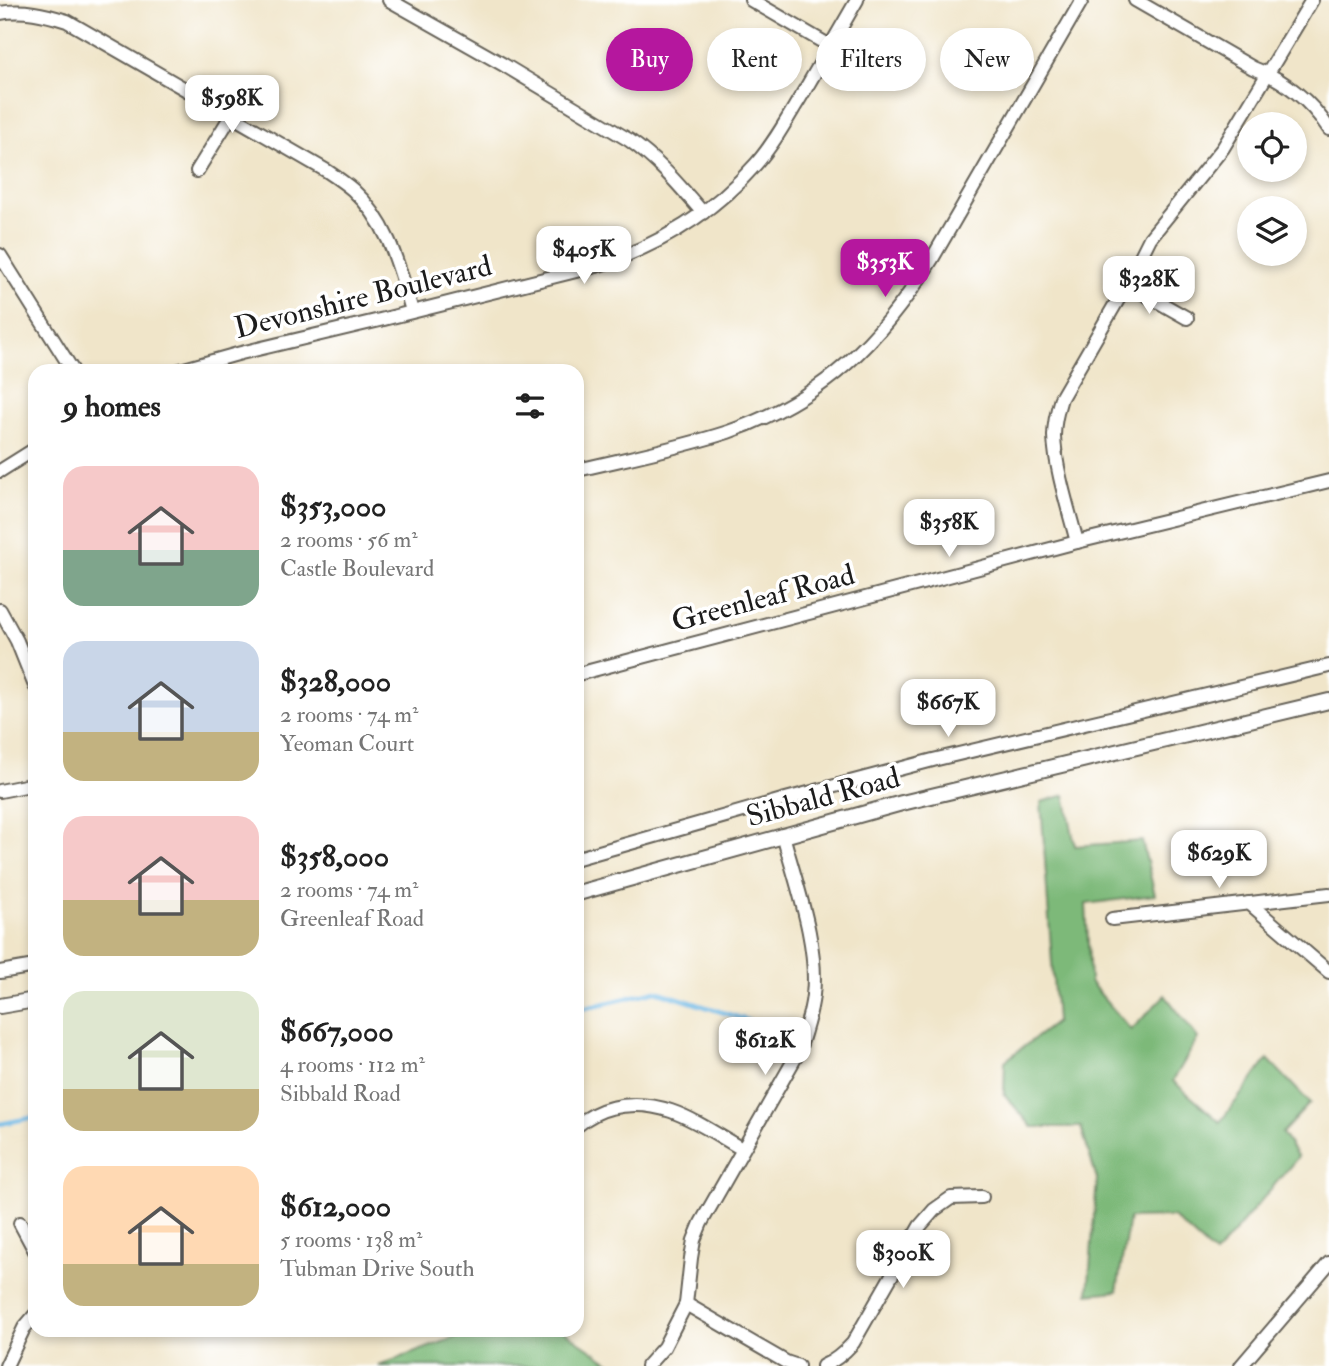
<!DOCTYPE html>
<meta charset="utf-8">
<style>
body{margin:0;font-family:"IM FELL Double Pica",serif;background:#f6f6f6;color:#222;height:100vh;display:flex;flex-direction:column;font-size:26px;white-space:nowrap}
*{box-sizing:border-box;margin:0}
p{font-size:23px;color:#767676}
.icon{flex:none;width:38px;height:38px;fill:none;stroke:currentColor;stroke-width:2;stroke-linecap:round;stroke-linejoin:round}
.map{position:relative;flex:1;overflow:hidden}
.side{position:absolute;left:28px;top:364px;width:556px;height:973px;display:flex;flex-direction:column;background:#fff;border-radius:21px;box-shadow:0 4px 10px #0003}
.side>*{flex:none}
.hud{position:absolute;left:606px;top:28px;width:618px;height:63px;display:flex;gap:14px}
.tools{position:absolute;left:1237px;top:112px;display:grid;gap:14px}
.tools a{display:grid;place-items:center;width:70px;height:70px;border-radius:50%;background:#fff;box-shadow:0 4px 10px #0003;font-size:35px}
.price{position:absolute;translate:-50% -60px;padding:0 16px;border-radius:14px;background:#fff;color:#222;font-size:23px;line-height:46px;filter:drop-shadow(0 2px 4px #0008)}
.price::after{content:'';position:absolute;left:50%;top:42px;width:21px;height:16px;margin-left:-10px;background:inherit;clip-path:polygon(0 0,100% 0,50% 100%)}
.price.current{background:#b5179e;color:#fff}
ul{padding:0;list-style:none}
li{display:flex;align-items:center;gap:21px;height:175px;padding:0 35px}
li span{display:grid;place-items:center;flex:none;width:196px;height:140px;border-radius:21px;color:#555}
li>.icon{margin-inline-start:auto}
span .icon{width:84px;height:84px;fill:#fffc;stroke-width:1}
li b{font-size:30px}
h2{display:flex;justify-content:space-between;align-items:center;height:84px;padding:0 35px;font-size:30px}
.chip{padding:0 24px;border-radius:32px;background:#fff;box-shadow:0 4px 10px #0003;font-size:24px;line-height:63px}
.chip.current{background:#b5179e;color:#fff}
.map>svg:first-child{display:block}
.forest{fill:#7db979;stroke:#4c6a4a;stroke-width:2}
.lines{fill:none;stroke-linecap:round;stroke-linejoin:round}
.stream{stroke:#6bb7e4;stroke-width:4.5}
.minor-casing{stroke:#666259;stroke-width:16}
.tertiary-casing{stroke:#666259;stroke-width:18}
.minor{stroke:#fff;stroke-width:12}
.tertiary{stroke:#fff;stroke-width:14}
.labels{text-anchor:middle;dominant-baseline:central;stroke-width:7;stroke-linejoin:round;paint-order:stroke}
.street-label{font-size:30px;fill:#1c1c1c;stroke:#fff}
</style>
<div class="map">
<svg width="1329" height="1366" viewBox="0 0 1329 1366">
<rect width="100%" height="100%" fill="#fff"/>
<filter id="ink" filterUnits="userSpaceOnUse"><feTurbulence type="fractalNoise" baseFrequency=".0143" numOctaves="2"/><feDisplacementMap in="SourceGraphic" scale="14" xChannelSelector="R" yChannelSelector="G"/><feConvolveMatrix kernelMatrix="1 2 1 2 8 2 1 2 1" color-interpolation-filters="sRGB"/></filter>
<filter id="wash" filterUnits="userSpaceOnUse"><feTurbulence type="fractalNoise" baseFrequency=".00686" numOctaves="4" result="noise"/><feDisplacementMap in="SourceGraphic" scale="28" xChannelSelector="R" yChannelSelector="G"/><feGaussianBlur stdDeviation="1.57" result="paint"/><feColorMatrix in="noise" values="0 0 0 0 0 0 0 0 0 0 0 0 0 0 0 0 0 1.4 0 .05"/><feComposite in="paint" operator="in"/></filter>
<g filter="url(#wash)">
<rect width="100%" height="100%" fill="#f0e5c9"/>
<g class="forest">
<path d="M1065,795L1075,846L1142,841L1155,895L1086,904L1090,982L1131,1030L1165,995L1198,1038L1173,1081L1220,1122L1268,1059L1310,1103L1282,1133L1298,1157L1215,1255L1173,1217L1129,1218L1117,1291L1088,1294L1097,1179L1081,1127H1032L1004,1094L1005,1061L1056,1022L1041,802Z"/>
<path d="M475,1330H562L615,1366H378Z"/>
</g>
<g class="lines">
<g class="stream">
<path d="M578,1010L656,991L784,1032"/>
<path d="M0,1124L35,1117"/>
</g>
</g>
</g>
<g filter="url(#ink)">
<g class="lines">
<defs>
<g id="minor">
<path d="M389,0L504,65L629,140C659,161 679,185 703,213"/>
<path d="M751,0L830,46"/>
<path d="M1135,0L1253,68C1284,79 1311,101 1329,129"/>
<path d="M0,13C24,9 44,14 67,21L327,171C336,177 345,183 353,190C389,223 399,267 412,311"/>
<path d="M197,171L231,116"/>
<path d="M0,255L73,371"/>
<path d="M1127,284L1187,318"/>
<path d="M177,371L241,353L384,319L596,266C659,246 712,214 756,164C776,141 790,114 806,88C823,59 840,29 857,0"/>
<path d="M578,470C628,458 679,448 728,432C823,399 880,342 932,259L1082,0"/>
<path d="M0,471L35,449"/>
<path d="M1077,542C1069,511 1055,468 1054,436C1054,423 1057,411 1061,398L1127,284L1150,238L1223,148L1312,0"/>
<path d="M0,610L17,641L35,686"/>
<path d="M578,674L1077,542L1329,481"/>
<path d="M0,791L35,784"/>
<path d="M578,858L782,800L933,760L1329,666"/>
<path d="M1249,903L1329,972"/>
<path d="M1112,919L1329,894"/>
<path d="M0,972L35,966"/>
<path d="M578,1125C588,1117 598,1111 611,1108C663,1095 700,1125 742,1149"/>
<path d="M20,1223L35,1251"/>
<path d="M686,1304L786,1362L798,1366"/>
<path d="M6,1366L24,1328L35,1315"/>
<path d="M647,1366L664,1347L686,1304L691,1258L694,1240L701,1223L798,1053C804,1034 811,1015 813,995C819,945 796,884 783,835"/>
<path d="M823,1366C835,1361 844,1353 853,1343L920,1226L934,1210L951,1198L982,1197"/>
<path d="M1241,1366L1329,1263"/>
</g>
<g id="tertiary">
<path d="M578,893L902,803L1329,701"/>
<path d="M0,1006L35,1000"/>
</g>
</defs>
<use href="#minor" class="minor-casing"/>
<use href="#tertiary" class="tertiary-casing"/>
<use href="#minor" class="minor"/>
<use href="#tertiary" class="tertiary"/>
</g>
</g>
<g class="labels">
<g class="street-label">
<text transform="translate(363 297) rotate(-14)">Devonshire Boulevard</text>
<text transform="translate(763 598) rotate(-15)">Greenleaf Road</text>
<text transform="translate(823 797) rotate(-15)">Sibbald Road</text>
</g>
</g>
</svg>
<div class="tools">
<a><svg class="icon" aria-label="locate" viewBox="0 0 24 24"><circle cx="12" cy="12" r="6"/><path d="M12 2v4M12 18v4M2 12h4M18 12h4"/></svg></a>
<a><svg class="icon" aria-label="layers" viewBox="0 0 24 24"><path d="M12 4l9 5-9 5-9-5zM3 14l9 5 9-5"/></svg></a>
</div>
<b class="price" style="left:232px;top:135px">$598K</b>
<b class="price" style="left:584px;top:286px">$405K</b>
<b class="price current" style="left:885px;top:299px">$353K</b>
<b class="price" style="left:1149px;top:316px">$328K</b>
<b class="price" style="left:949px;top:559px">$358K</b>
<b class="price" style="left:948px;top:739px">$667K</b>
<b class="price" style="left:1219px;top:890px">$629K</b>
<b class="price" style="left:765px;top:1077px">$612K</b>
<b class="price" style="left:903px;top:1290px">$300K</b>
<div class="hud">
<a class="chip current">Buy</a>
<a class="chip">Rent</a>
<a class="chip">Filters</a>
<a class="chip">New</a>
</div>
<section class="side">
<h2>9 homes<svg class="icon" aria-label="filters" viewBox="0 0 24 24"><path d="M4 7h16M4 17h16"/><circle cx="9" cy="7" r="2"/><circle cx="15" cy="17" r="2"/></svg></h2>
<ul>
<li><span style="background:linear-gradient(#f6c9c9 60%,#7fa58c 0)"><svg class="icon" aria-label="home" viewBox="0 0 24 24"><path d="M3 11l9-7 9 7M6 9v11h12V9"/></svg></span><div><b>$353,000</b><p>2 rooms · 56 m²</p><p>Castle Boulevard</p></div></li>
<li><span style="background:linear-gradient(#c9d6e8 65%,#c2b280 0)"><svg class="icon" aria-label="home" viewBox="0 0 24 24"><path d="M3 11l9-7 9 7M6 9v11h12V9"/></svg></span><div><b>$328,000</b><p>2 rooms · 74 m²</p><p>Yeoman Court</p></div></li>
<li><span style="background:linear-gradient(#f6c9c9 60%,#c2b280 0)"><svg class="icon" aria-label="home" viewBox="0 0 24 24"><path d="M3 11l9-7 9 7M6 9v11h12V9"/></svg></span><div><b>$358,000</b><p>2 rooms · 74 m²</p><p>Greenleaf Road</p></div></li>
<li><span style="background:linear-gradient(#dfe7d0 70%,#c2b280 0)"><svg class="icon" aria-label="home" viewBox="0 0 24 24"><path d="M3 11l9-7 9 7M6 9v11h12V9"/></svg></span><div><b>$667,000</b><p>4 rooms · 112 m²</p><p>Sibbald Road</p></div></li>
<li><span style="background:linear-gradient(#ffd9b3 70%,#c2b280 0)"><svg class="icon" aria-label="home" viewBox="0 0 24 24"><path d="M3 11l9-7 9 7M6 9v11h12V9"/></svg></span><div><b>$612,000</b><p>5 rooms · 138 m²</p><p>Tubman Drive South</p></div></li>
</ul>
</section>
</div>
